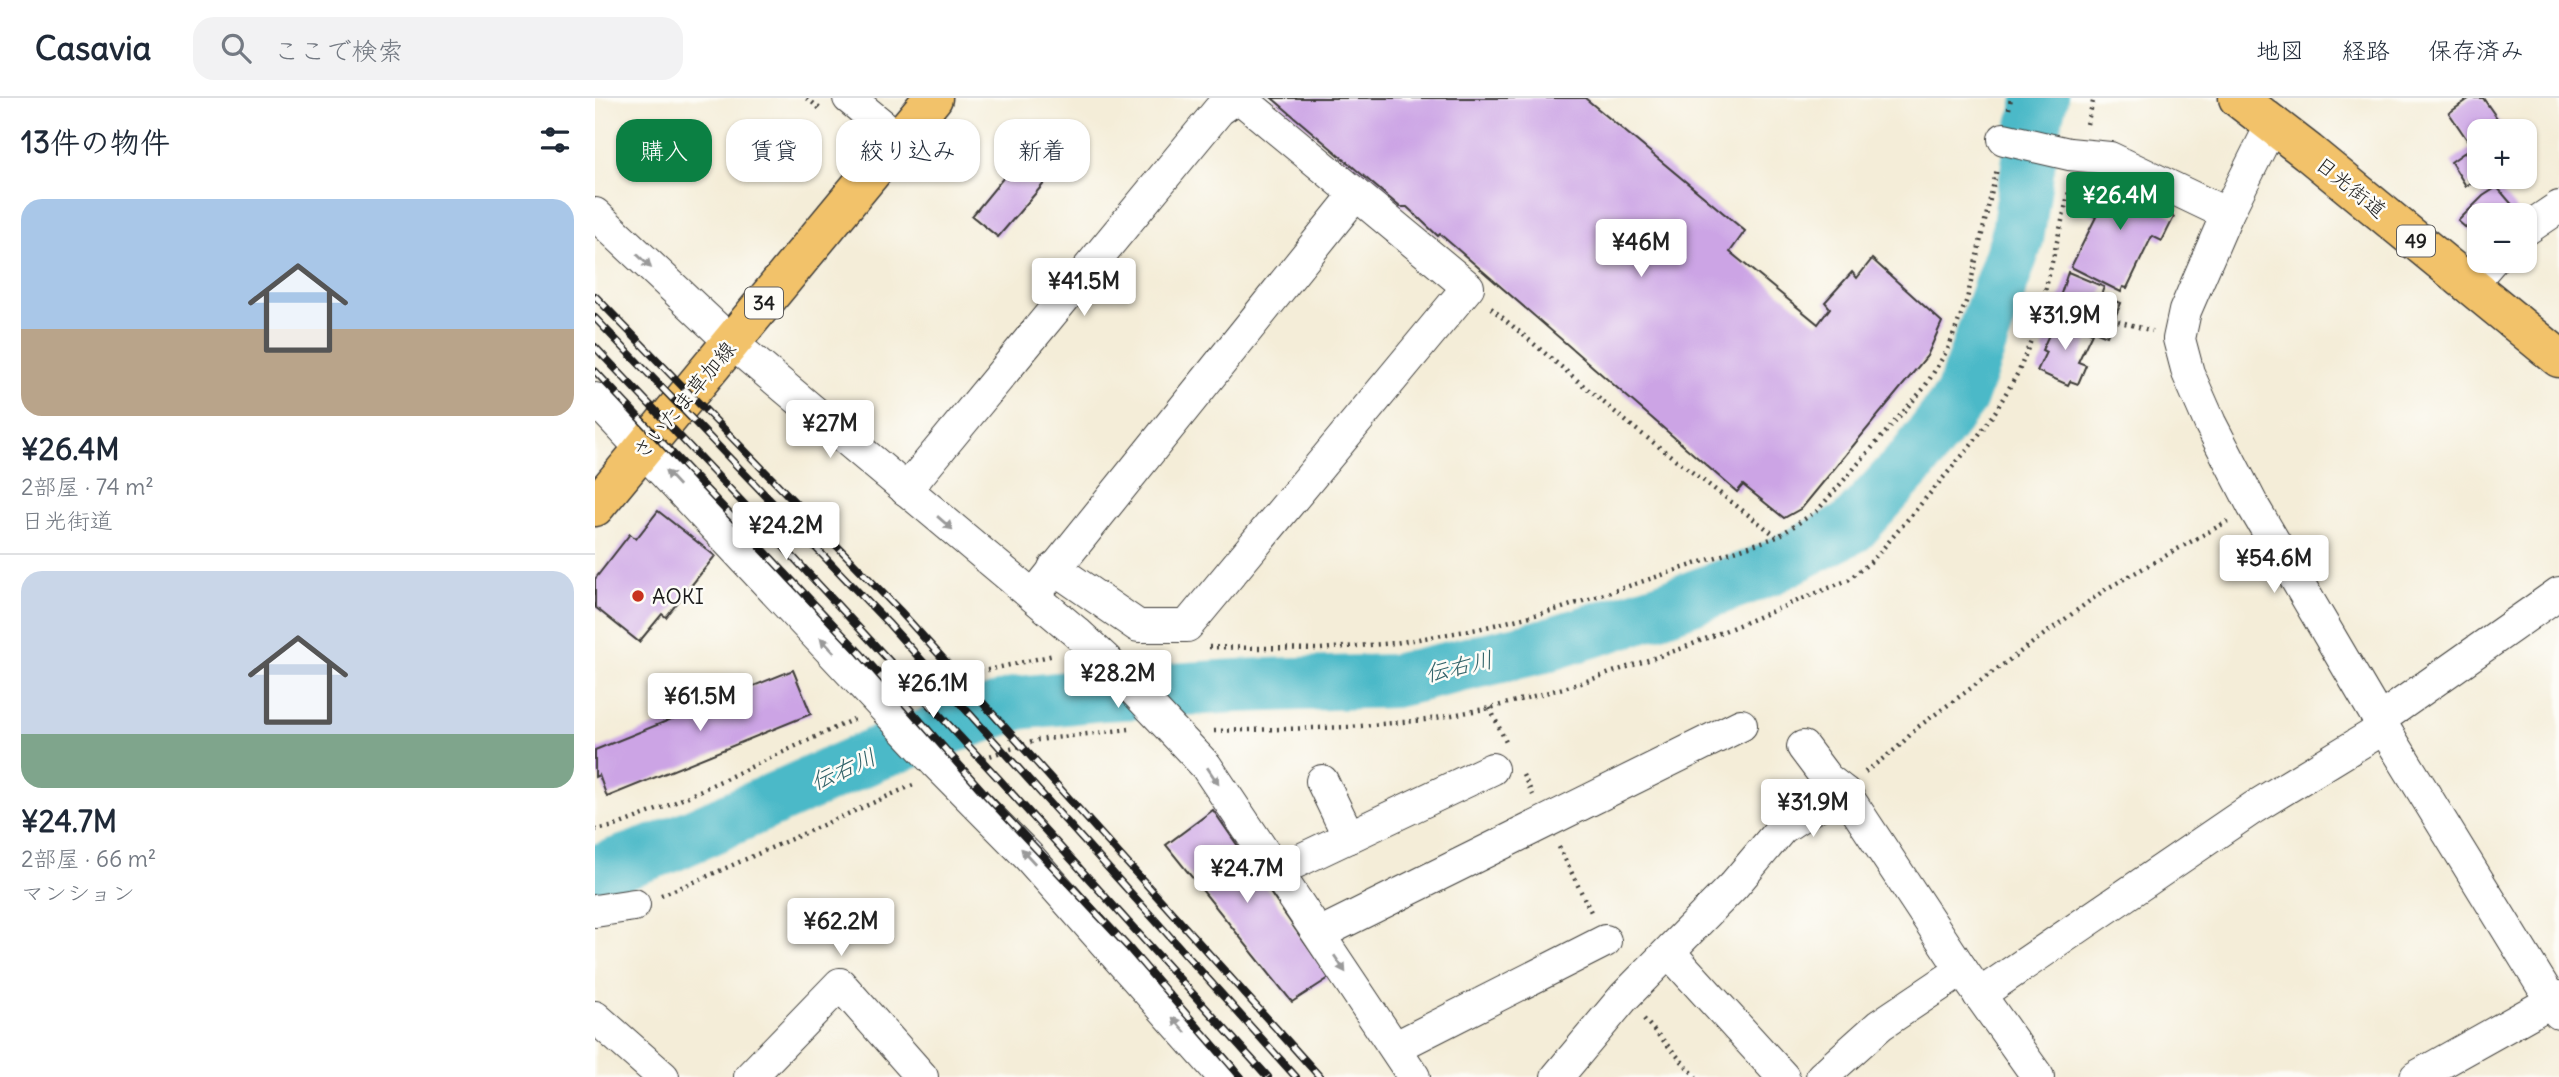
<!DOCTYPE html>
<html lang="ja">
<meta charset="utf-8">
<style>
body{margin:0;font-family:Delius,"Klee One",sans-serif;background:#f2f2f3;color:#1f2937;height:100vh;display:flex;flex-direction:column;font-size:26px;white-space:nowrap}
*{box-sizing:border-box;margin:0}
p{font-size:23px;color:#747a83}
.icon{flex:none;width:38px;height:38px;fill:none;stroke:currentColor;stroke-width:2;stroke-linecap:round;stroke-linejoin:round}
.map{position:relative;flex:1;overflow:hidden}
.side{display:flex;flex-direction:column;background:#fff;width:595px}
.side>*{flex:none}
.guide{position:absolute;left:21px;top:21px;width:665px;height:63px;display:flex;gap:14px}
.controls{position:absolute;left:1872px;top:21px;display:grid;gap:14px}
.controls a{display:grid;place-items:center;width:70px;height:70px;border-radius:14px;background:#fff;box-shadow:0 2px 5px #0004;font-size:35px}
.price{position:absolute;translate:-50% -60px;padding:0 16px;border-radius:7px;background:#fff;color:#222;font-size:23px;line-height:46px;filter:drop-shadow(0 2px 4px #0008)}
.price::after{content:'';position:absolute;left:50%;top:42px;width:21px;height:16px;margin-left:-10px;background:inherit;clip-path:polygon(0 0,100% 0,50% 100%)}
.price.active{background:#0b8043;color:#fff}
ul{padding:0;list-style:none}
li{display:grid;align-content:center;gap:14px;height:371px;padding:0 21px}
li+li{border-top:2px solid #e0e1e3}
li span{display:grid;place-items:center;height:217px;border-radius:21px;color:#555}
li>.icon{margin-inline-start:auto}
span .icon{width:126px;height:126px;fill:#fffc;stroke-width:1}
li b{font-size:30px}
h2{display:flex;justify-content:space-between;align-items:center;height:84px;padding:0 21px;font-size:30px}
.chip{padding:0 24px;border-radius:21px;background:#fff;box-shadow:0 2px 5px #0004;font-size:24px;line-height:63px}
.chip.active{background:#0b8043;color:#fff}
header{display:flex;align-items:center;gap:42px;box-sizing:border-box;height:98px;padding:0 35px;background:#fff;border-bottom:2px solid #e0e1e3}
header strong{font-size:33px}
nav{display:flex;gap:38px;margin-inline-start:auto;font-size:24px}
.search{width:490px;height:63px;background:#f2f2f3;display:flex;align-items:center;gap:18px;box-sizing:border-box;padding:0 24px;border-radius:21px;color:#747a83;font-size:26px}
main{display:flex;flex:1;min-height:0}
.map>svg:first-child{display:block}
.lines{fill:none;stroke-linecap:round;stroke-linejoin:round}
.river{stroke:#4cb9c8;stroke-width:54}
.building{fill:#cca4e5}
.minor-casing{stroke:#3c3b38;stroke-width:34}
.major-casing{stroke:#3c3b38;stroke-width:41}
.path{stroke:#3c3b38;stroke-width:4.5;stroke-dasharray:2 5;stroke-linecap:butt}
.minor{stroke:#fff;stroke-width:32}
.major{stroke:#f2c26a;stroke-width:38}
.rail-casing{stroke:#1c1c1c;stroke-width:8}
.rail{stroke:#fdfcf7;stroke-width:5;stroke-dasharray:16;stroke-linecap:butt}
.oneway{fill:#999}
.poi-dot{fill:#c8321e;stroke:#fdfcf7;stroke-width:2.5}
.labels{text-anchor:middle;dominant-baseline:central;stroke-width:5;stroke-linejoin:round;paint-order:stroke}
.shield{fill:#fdfcf7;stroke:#605f5e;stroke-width:2}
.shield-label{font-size:19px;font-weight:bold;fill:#1c1c1c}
.street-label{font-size:21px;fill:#1c1c1c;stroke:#fdfcf7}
.poi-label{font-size:21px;fill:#1c1c1c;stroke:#fdfcf7;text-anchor:start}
.water-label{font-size:23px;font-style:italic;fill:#326369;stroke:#fdfcf7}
</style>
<header>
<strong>Casavia</strong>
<div class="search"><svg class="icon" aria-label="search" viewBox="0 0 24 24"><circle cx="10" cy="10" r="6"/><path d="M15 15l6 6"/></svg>ここで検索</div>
<nav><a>地図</a><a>経路</a><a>保存済み</a></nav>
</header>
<main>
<section class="side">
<h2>13件の物件<svg class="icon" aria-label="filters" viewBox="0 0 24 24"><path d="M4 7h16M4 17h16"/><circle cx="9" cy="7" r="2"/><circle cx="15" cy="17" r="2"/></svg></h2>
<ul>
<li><span style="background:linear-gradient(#a9c7e8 60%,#b9a48a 0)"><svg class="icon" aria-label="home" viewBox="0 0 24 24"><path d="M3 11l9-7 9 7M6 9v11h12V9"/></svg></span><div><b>¥26.4M</b><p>2部屋 · 74 m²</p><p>日光街道</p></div></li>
<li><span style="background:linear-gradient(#c9d6e8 75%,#7fa58c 0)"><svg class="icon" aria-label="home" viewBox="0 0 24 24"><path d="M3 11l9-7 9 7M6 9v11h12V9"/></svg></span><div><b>¥24.7M</b><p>2部屋 · 66 m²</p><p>マンション</p></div></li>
</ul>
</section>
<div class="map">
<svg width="1964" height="979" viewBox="0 0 1964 979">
<rect width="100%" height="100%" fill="#fdfcf7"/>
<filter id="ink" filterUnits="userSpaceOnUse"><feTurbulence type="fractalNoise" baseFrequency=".0143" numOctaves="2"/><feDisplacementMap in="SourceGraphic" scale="14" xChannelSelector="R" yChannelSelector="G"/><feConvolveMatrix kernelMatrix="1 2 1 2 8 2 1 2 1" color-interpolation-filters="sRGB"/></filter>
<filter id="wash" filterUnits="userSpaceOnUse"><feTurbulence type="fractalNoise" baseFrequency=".00686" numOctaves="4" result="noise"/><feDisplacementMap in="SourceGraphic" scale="28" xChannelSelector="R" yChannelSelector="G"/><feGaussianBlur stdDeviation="1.57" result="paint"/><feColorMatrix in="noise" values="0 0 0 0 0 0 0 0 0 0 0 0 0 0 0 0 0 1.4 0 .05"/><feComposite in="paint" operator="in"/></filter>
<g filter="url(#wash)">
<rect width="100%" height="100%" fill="#f4edd8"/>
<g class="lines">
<path class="river" d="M0,774L72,749L281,656L423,605L509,596L643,588L799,583L945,549L1067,511L1172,472L1257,429L1318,362L1366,299L1422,141L1439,28L1446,0"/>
</g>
<g id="blocks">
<g class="building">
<path d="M677,0H990L1150,133L1135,154L1223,226L1235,210L1230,204L1257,174L1262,180L1277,161L1347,224L1332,258L1207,410L1189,420L1148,387L1142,394L845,136L843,138L812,109H805Z"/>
<path d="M1875,0H1888L1911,33H1885V79L1871,88L1856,64L1877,49L1854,15Z"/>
<path d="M450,29L476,54L403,139L377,118Z"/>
<path d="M1507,79L1519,84L1521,80L1573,106L1569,114L1579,119L1567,143L1557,138L1532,190L1528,189L1526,194L1476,169L1501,119L1491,114Z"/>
<path d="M1902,89L1926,117H1885V142L1863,123L1888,98Z"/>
<path d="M1473,174L1509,189L1506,197L1526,205L1512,238L1484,227L1488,219L1462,208Z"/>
<path d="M1462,219L1497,235L1483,264L1491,267L1483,286L1475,283L1473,287L1442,273L1451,254L1447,252Z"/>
<path d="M63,413L120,458L71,519L67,516L44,544L0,509V481L35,436L41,441Z"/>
<path d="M198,572L216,616L12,699L4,677L0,679V652Z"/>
<path d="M618,712L734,880L697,904L571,747Z"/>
</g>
</g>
</g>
<g filter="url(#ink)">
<use href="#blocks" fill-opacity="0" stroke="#3c3b38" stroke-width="2"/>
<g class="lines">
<defs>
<g id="minor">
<path d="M254,0L304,41"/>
<path d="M1677,26L1632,116L1590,213L1584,241L1593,275L1615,325L1658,408L1784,622L1964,915"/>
<path d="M1409,41L1474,56L1515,60L1632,116"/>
<path d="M0,116L137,245L482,535L510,561L611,668L819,979"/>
<path d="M1930,132L1964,109"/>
<path d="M1875,187L1896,163"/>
<path d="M0,301L341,665L433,758L629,979"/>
<path d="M311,392L624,12L641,0"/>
<path d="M459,470L543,528H592L873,189L645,0"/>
<path d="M448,486L761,96"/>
<path d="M1784,622L1964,495"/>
<path d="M1208,649L1232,681L1250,695"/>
<path d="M727,683L754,739"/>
<path d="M682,773L897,671"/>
<path d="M0,813L39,807"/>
<path d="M724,836L1146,627"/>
<path d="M1074,854L1188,979"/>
<path d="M1384,897L1658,710L1789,630"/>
<path d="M0,919L68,979"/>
<path d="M801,949L1010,843"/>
<path d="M155,979L245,886L327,979"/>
<path d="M962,979L1029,899L1139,787L1187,730L1219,709L1250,695L1367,872L1443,979"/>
<path d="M1227,979L1285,927L1367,872"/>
<path d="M1821,979L1964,899"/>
</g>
<g id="major">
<path d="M1643,0L1713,54L1964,260"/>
<path d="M0,409L338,0"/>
</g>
</defs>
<use href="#minor" class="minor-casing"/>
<use href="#major" class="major-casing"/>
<g class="path">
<path d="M212,0L225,11"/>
<path d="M1414,11L1416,0"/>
<path d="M1492,26L1499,0"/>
<path d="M896,210L1038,329L1181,438"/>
<path d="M1523,223L1557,233"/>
<path d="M614,549L725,551L800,545L883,531L964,511L1182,439L1222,413L1329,290L1353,251L1372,201L1402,71"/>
<path d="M319,596L384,574L459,557"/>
<path d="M895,610L911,644"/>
<path d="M619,633L755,629L830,622L895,610L983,586L1088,550L1253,482L1278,462L1378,345L1400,314L1424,273L1442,227L1476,85"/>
<path d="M382,662L443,642L534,631"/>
<path d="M1270,674L1302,650L1323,629L1511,491L1633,423"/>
<path d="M928,677L938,697"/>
<path d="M0,732L20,728L72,708L259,621"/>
<path d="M964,749L997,816"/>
<path d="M66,797L97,785L318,687"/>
<path d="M1049,921L1101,979"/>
</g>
<use href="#minor" class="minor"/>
<use href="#major" class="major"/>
<defs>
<g id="rail">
<path d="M0,198L305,513L725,979"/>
<path d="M0,220L293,525L701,979"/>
<path d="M0,249L149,406L403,680L673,979"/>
<path d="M0,273L265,555L389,695L533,849L646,979"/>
</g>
</defs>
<use href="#rail" class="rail-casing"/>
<use href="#rail" class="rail"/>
</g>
<defs><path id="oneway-solid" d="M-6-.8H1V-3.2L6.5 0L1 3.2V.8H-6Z" transform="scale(1.75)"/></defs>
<g class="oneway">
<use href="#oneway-solid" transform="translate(49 163) rotate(44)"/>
<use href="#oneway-solid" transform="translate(77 380) rotate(-133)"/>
<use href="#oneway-solid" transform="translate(350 425) rotate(41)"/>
<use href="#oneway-solid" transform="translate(232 547) rotate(-133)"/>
<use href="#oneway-solid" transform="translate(618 678) rotate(56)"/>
<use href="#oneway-solid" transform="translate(433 758) rotate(-133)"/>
<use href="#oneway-solid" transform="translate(745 866) rotate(56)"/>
<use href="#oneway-solid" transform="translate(584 927) rotate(-131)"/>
</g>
</g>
<circle class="poi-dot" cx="43" cy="498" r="7"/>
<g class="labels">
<g class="shield">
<rect x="1802" y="127.5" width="38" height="31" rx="5"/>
<rect x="150" y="189.5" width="38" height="31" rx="5"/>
</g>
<g class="shield-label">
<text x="1821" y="143">49</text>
<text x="169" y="205">34</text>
</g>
<g class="street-label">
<text transform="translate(1756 89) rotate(39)">日光街道</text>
<text transform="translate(89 302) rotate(-50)">さいたま草加線</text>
</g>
<g class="poi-label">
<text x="57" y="498">AOKI</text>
</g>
<g class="water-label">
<text transform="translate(864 568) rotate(-13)">伝右川</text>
<text transform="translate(248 671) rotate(-24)">伝右川</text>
</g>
</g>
</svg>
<div class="controls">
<a>+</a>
<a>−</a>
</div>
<b class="price active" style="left:1525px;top:134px">¥26.4M</b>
<b class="price" style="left:1046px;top:181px">¥46M</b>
<b class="price" style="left:489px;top:220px">¥41.5M</b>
<b class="price" style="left:1470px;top:254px">¥31.9M</b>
<b class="price" style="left:235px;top:362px">¥27M</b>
<b class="price" style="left:191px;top:464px">¥24.2M</b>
<b class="price" style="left:1679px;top:497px">¥54.6M</b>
<b class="price" style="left:523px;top:612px">¥28.2M</b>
<b class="price" style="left:338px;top:622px">¥26.1M</b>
<b class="price" style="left:105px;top:635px">¥61.5M</b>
<b class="price" style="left:1218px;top:741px">¥31.9M</b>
<b class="price" style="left:652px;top:807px">¥24.7M</b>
<b class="price" style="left:246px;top:860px">¥62.2M</b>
<div class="guide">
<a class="chip active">購入</a>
<a class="chip">賃貸</a>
<a class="chip">絞り込み</a>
<a class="chip">新着</a>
</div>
</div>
</main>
